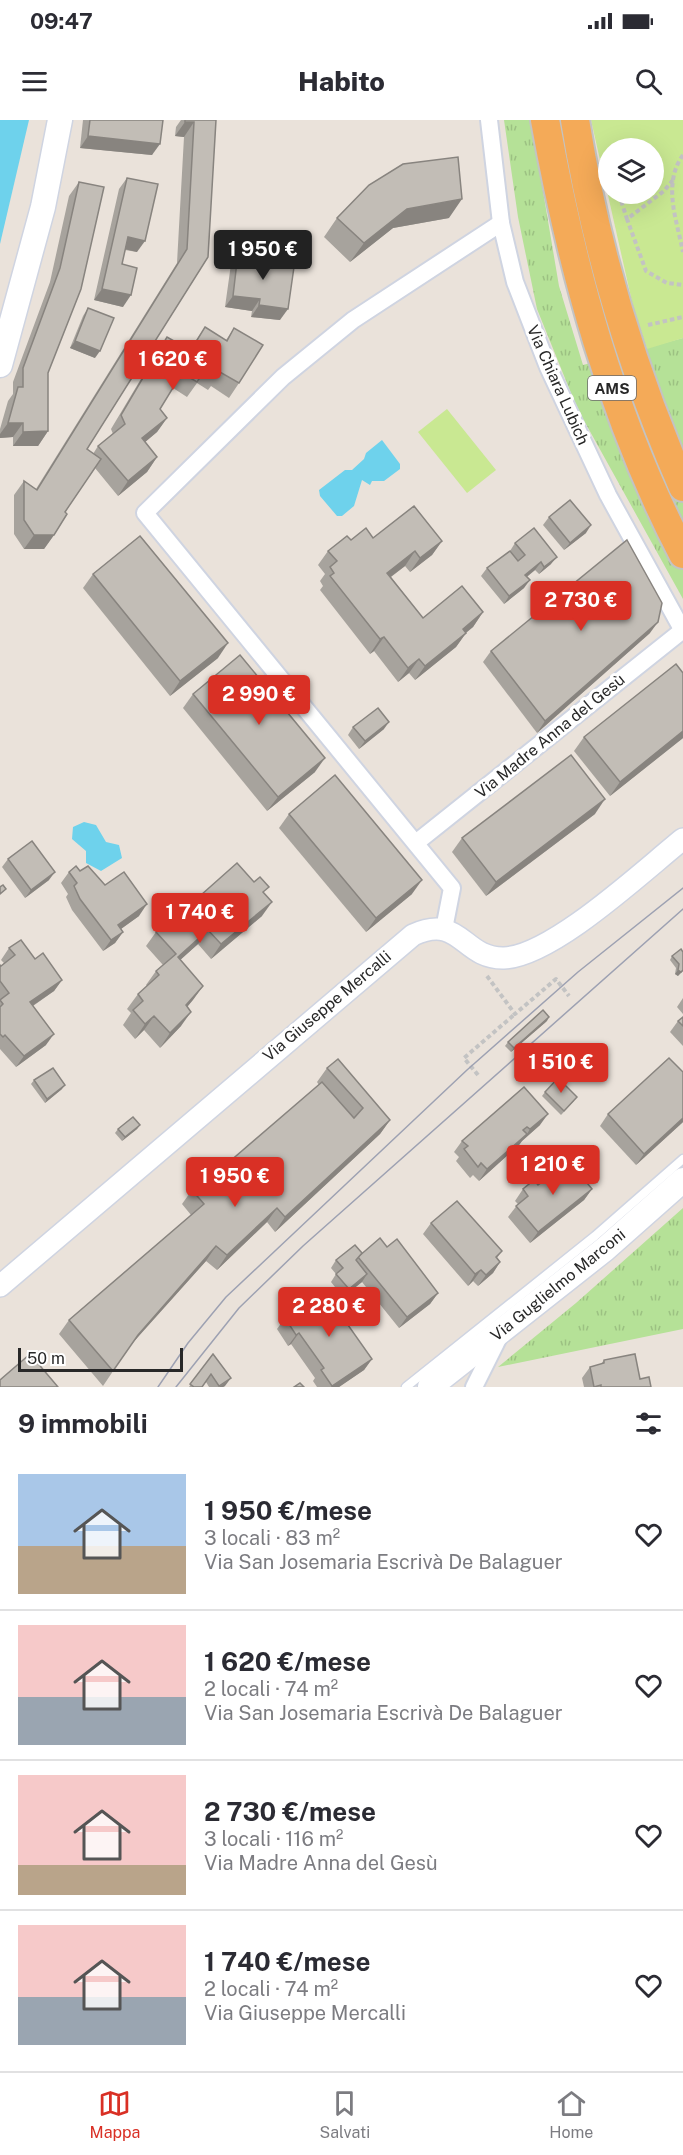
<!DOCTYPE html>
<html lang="it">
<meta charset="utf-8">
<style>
body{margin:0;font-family:"Public Sans",sans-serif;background:#f2f2f3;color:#2b2b33;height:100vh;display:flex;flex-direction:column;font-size:22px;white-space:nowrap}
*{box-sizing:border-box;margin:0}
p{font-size:20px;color:#7c7c81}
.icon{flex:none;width:33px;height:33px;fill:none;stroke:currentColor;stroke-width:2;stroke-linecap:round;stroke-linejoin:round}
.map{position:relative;height:1267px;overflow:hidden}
.drawer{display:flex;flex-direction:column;background:#fff;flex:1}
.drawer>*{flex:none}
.controls{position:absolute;left:598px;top:18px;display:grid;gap:12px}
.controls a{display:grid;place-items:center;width:66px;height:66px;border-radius:50%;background:#fff;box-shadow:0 6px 24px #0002;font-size:30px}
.scale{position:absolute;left:18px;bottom:15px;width:165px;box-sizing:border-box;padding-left:6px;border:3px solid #282828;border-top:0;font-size:16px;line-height:21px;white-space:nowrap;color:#282828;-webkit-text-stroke:4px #fff;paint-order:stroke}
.price{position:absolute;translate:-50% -51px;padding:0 14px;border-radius:6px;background:#d93025;color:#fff;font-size:20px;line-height:39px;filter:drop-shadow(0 2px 3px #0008)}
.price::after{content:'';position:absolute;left:50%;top:36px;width:18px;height:14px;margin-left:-9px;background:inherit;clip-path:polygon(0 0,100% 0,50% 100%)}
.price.current{background:#222;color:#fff}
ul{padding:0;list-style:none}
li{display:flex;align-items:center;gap:18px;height:150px;padding:0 18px}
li+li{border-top:2px solid #e1e1e2}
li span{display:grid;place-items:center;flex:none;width:168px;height:120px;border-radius:0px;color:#555}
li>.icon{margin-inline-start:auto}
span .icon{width:72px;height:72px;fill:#fffc;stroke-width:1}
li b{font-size:26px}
h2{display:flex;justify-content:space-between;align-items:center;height:72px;padding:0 18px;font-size:26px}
.status{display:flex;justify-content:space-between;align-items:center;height:42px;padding:0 30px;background:#fff;direction:ltr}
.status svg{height:16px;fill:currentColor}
header{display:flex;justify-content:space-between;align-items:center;height:78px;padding:0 18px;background:#fff;font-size:27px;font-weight:800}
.tab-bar{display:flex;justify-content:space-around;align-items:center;height:84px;border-top:2px solid #e1e1e2;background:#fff;font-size:16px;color:#7c7c81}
.tab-bar a{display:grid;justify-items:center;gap:3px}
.tab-bar .current{color:#d93025}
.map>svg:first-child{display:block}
.grass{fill:url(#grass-tufts)}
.pitch{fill:#c9e892;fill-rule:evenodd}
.water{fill:#6ed2ec}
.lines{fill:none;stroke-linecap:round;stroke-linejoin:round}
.service-casing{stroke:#cfd4e1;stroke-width:11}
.minor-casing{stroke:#cfd4e1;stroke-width:20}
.tertiary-casing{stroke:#cfd4e1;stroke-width:24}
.secondary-casing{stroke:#cfd4e1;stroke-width:27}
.trunk-casing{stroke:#c3c3c3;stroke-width:32}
.path{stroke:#c3c3c3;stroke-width:4;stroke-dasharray:4.5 3;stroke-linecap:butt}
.service{stroke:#fff;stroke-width:8}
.minor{stroke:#fff;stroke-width:16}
.tertiary{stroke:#fff;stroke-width:21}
.secondary{stroke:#fff;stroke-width:24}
.trunk{stroke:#f4aa58;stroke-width:28}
.tram{stroke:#9da1b2;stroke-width:1.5}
.wall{fill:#a7a39d}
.shaded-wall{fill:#88847f}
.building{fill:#c2bdb6;stroke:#88847f;stroke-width:1.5}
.labels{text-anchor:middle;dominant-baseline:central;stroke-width:6;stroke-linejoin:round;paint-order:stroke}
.shield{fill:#fff;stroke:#686868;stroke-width:1.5}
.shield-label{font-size:15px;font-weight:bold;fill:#282828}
.street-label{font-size:16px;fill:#282828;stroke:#fff}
</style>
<div class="status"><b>09:47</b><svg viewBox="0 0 49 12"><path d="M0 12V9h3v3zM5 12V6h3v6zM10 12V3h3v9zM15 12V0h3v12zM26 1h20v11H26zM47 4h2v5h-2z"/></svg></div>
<header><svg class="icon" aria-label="menu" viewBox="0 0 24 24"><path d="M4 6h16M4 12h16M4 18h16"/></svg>Habito<svg class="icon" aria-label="search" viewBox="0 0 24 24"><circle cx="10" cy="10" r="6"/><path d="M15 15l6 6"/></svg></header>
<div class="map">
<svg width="683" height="1267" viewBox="0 0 683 1267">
<defs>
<pattern id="grass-tufts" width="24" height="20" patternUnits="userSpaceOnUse" patternTransform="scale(1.5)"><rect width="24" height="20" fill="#b5e197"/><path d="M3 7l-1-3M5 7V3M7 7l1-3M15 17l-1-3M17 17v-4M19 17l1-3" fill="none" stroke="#9cc182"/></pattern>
</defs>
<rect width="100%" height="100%" fill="#eae2da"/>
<g class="grass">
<path d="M504,0H531L559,166L583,245L683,218V479L577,288L537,189L518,97Z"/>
<path d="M683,1088V1209L498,1247L576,1183Z"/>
</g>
<g class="pitch">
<path d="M591,0H683V218L647,229L633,186ZM609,28H654V74H609Z"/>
<path d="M447,289L496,350L467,373L418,312Z"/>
</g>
<g class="water">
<path d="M0,0H29L0,124Z"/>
<path d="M382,320L400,344V349L384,361H372L370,365L362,360L354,386L342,396H337L320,376L319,370L345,350H352L364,339L366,333Z"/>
<path d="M84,702L96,705L106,722L119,725L122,738L101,751L86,743V731L72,719L73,707Z"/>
</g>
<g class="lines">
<defs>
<path id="service" d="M406,1267L595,1116L683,1039"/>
<g id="minor">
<path d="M489,0L501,103L515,162L548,247L608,375L683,511"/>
<path d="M417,722L683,510"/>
<path d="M444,809L452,768L145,393L283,257L353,200L501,103"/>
<path d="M474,1267L499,1217"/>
</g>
<path id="tertiary" d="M0,1166L413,815C461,793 462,839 504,838C553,836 644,750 683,719"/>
<g id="secondary">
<path d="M0,245L43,87L60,0"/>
<path d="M430,1267L605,1129L683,1060"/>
</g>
<g id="trunk">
<path d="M545,0C572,150 612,298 683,434"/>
<path d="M575,0C595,126 632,250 683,367"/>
</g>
</defs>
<use href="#service" class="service-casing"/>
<use href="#minor" class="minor-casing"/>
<use href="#tertiary" class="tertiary-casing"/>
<use href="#secondary" class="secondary-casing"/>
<use href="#trunk" class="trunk-casing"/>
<g class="path">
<path d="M683,35C662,64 677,101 683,132"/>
<path d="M673,60L664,71L627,99L646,151L667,163L683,165"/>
<path d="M619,74L627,99"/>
<path d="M648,205L683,197"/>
<path d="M487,856L515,894L556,859L569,876"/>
<path d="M478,955L464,938L515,894"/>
</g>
<use href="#service" class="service"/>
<use href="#minor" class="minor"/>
<use href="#tertiary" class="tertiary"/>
<use href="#secondary" class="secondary"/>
<use href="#trunk" class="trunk"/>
<g class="tram">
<path d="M158,1267L188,1223L226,1177L293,1114L467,950L578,852L683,768"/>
<path d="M176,1267L239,1188L303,1126L683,789"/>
</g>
</g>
<g class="wall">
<path d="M83,0H163L152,35L80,28Z"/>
<path d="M181,0H216L208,137L87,329L93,334L98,326L113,314L111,309L157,232L167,217L181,225H193L205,207L226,220L234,208L239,263L229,278L211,266L208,270L197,263L187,277L173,268L160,289L167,298L157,312L145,322L157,337L147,352L118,376L95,348L65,392L54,415L44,429H24L14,414V375L24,361L36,369L177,143L184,17L175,16L176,7Z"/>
<path d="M127,58L137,132L125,130L122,144L123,187L94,180L119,69Z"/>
<path d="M79,62L48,253V311L38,326H13V317L0,318V309L8,281L13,274V262L50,162L69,76Z"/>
<path d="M337,98H449L393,108L350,142L324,117Z"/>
<path d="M238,133L267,143L280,200L251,197L252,191L225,187L231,144Z"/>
<path d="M88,188L95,238L70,228L83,196Z"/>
<path d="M549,397L586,413L564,430L543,405Z"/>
<path d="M373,418L442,421L432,435L410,452L405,446L391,457L423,498L483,492L473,507L466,513L456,527L415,560L409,553L398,562L374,531L370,534L320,470L323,466L320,461L325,454L318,445L328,431L351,420Z"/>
<path d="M515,423L551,444L539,454L535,450L527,457L524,468L504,484L481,456L487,448L510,431Z"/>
<path d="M93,454L218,538L170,576L83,468Z"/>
<path d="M650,513L537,613L483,542L491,531Z"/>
<path d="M193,574L315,652L267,691L183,588Z"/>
<path d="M353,607L384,609L359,629L348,615Z"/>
<path d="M584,617L683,618L610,676L574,631Z"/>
<path d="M289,694L412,774L366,812L279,708Z"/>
<path d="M595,694L486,776L452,732L462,718Z"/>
<path d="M8,739L49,760L25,778L2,747Z"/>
<path d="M80,751L105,765L139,796L121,809L123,812L115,823L103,831L72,790L66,777L68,774L61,763L69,752Z"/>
<path d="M264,773L262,796L211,839L198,824L180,840L203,866L187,887L181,906L160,928L144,910L135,919L123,905L131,893L127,889L138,874L147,866L146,865L156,851L163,845L146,826L156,812L182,805L195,794L191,789L201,775Z"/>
<path d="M9,828L35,839L62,860L54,871L33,886L46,925L16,947L0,929V845L1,846L4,843L1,840Z"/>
<path d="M683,832L678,856L675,854L676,848L670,840L672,836Z"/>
<path d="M683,878V894L677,887Z"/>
<path d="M683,897V926L670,912L678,901Z"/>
<path d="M547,901L511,932L505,926L508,922Z"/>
<path d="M327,948L390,1000L380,1014L275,1112L267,1102L217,1150L206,1141L130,1226L103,1266L59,1214L69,1200L191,1095L182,1084L192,1070L229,1042L319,965L317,962Z"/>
<path d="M34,960L62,969L45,983L31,964Z"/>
<path d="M524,967L540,1005L522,1021L519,1025L479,1061L473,1055L470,1058L456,1041L459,1037L454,1032L462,1021Z"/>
<path d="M545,972L574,981L561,995L542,976Z"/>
<path d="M608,994L683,1002L636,1045L600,1006Z"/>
<path d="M140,1005L137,1009L122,1021L115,1013L118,1009Z"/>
<path d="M575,1048L592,1069L584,1080L530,1123L508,1097L518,1084L515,1081L523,1069L538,1065Z"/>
<path d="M431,1103L502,1131L497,1138L500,1142L493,1153L478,1166L473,1161L468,1166L423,1114Z"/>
<path d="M387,1127L438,1173L430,1184L399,1208L362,1162L343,1177L331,1162L336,1154L331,1148L336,1140Z"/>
<path d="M285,1198L372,1239L364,1250L339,1267H317L313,1261L315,1258L291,1224L288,1226L277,1209Z"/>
<path d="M213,1234L225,1266L223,1267H209L206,1262L202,1267H189Z"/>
<path d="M604,1240L640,1259L651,1267H584L582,1258L590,1247L601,1244Z"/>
</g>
<g class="shaded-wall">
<path d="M185,2H194L184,17L175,16Z"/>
<path d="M88,16L160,24L152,35L80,28Z"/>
<path d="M462,79L449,98L393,108L350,142L364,123L407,89Z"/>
<path d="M128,117L145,121L137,132L120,128Z"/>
<path d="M102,169L131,175L123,187L94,180Z"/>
<path d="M233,176L260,179L252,191L225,187Z"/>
<path d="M259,185L288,189L280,200L251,197Z"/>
<path d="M75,221L100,231L95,238L70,228Z"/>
<path d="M167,298L157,312L132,333L142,318Z"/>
<path d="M8,303H23L13,317L0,318V314Z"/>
<path d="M48,311L38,326H13L23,312Z"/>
<path d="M157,337L147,352L118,376L128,361Z"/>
<path d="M591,405L586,413L564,430L570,423Z"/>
<path d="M34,415H54L44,429H24Z"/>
<path d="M442,421L432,435L410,452L420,438Z"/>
<path d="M415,431L405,446L377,467L387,453Z"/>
<path d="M557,437L551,444L539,454L544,447Z"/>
<path d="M541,442L535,450L520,462L525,455Z"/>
<path d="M530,460L524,468L504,484L509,476Z"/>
<path d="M483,492L473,507L453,523L463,509Z"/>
<path d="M658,502L650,513L537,613L545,601Z"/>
<path d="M466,513L456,527L415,560L425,546Z"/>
<path d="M384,517L374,531L370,534L380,519Z"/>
<path d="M228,523L218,538L170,576L180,561Z"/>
<path d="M419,539L409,553L398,562L408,548Z"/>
<path d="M389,602L384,609L359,629L365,621Z"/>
<path d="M683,611V618L610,676L620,662Z"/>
<path d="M325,638L315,652L267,691L278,677Z"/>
<path d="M605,679L595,694L486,776L496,762Z"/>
<path d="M55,752L49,760L25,778L31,770Z"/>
<path d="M422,760L412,774L366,812L376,798Z"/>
<path d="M272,782L262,796L211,839L221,824Z"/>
<path d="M147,784L139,796L111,816L118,805Z"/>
<path d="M208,810L198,824L168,851L178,837Z"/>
<path d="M123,812L115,823L103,831L111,820Z"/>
<path d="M678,850H683V851L678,856L675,854Z"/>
<path d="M62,860L54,871L22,893L30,882Z"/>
<path d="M203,866L193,880L176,900L186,885Z"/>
<path d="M191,892L181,906L160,928L170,913Z"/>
<path d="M154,896L144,910L135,919L145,904Z"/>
<path d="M549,897L547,901L511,932L514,928Z"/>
<path d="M54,914L46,925L16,947L24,936Z"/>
<path d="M65,965L62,969L45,983L47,979Z"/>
<path d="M548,994L540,1005L522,1021L519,1025L479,1061L487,1049L527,1014L530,1009Z"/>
<path d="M683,998V1002L636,1045L644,1034Z"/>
<path d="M390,1000L380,1014L275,1112L285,1097Z"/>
<path d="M140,1005L137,1009L122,1021L125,1017Z"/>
<path d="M592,1069L584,1080L530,1123L538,1112Z"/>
<path d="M277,1088L267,1102L217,1150L227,1135Z"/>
<path d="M216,1126L206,1141L127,1229L138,1215Z"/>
<path d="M500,1142L493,1153L478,1166L486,1155Z"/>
<path d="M481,1150L473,1161L468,1166L475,1154Z"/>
<path d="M367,1154L362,1162L343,1177L349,1169Z"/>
<path d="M438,1173L430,1184L399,1208L407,1197Z"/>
<path d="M299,1213L291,1224L288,1226L296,1215Z"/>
<path d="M372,1239L364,1250L339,1267H331Z"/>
<path d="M231,1258L225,1266L223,1267H219Z"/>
</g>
<g class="building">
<path d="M90,0H163L160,24L88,16Z"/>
<path d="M185,0H216L208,137L87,329L101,339L65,392L67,394L54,415H34L24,400V361L37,370L187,129L194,2H185Z"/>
<path d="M458,37L462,79L407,89L364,123L337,98L369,65L403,44Z"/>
<path d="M127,58L158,64L145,121L128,117L122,144L137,148L131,175L102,169Z"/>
<path d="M79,62L104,67L81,169L48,253V311L23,312V303H8L18,267H23V248L60,148Z"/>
<path d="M238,133L268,137L267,143L294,147L288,189L259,185L260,179L233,176Z"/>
<path d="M88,188L114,198L100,231L75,221Z"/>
<path d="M205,207L227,221L234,208L263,225L239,263L220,252L218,256L206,248L197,262L182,253L160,289L167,298L142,318L157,337L128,361L98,326L125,304L121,295L167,217L181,225H194Z"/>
<path d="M570,380L591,405L570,423L549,397Z"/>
<path d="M414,386L442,421L420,438L415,431L387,453L423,498L462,466L483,492L463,509L466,513L425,546L419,539L408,548L384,517L380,519L330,456L334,453L330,447L337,441L328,431L347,416L351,420L366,408L373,418Z"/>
<path d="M534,408L557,437L544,447L541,442L525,455L530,460L509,476L487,448L510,431L518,441L525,435L515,423Z"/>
<path d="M140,416L228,523L180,561L93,454Z"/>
<path d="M627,420L662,483L658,502L545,601L491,531Z"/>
<path d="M240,535L325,638L278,677L193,574Z"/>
<path d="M676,544L683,553V611L620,662L584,617Z"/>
<path d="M378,588L389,602L365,621L353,607Z"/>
<path d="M571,635L605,679L496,762L462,718Z"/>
<path d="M335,655L422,760L376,798L289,694Z"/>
<path d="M32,721L55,752L31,770L8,739Z"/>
<path d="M237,743L254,762L260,757L269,767L263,772L272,782L221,824L208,810L178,837L203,866L186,885L191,892L170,913L154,896L145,904L133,890L143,881L138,874L159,855L156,851L176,834L156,812L174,796L182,805L208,783L201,775Z"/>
<path d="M76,746L80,751L88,746L105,765L124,752L147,784L118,805L123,812L111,820L80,779L74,766L77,763L69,752Z"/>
<path d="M3,765L6,769L0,774V767Z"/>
<path d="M21,820L35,839L43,833L62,860L30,882L54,914L24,936L5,915L3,917L0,914V887L3,884L0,880L9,873L0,861V845L1,846L15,835L9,828Z"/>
<path d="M681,829L683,832V850L681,852L678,850L679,844L672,836Z"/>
<path d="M543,890L549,897L514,928L508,922Z"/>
<path d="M683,897V906L678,901Z"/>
<path d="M669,938L683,952V998L644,1034L608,994Z"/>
<path d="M338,939L390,1000L285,1097L277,1088L227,1135L216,1126L138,1215L113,1251L69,1200L204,1084L192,1070L227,1040L229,1042L322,962L354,998L363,988L327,948Z"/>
<path d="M53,948L65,965L47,979L34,960Z"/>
<path d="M558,958L577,977L564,991L545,972Z"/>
<path d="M524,967L548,994L530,1009L527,1007L523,1010L527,1014L487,1049L481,1043L478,1047L464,1029L468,1026L462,1021Z"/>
<path d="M133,997L140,1005L125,1017L118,1009Z"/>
<path d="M572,1038L577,1044L574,1047L592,1069L538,1112L516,1086L528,1076L523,1069L534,1060L538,1065Z"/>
<path d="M457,1081L502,1131L496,1137L500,1142L486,1155L481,1150L475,1154L431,1103Z"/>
<path d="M380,1118L387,1127L397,1119L438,1173L407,1197L358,1137Z"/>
<path d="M355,1125L362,1133L356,1140L367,1154L349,1169L336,1154L343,1148L336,1140Z"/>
<path d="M324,1171L372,1239L332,1266L321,1250L324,1248L299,1213L296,1215L285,1198Z"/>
<path d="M30,1234L58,1267H0V1260Z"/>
<path d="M213,1234L231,1258L219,1266L211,1254L202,1267H194L190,1264Z"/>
<path d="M635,1234L640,1259L649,1257L651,1267H601V1265L594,1267L590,1247L604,1243V1240Z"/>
<path d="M300,1263L304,1267H294Z"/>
</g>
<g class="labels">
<rect class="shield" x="588" y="256" width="48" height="24" rx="4.5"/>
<g class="shield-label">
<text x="612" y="268">AMS</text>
</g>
<g class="street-label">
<text transform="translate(558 265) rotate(66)">Via Chiara Lubich</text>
<text transform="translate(550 616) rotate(-39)">Via Madre Anna del Gesù</text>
<text transform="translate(327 886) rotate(-40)">Via Giuseppe Mercalli</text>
<text transform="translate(558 1165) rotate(-39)">Via Guglielmo Marconi</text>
</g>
</g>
</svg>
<div class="controls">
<a><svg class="icon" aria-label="layers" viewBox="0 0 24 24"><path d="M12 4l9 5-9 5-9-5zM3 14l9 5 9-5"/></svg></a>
</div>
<div class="scale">50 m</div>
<b class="price current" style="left:263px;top:161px">1 950 €</b>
<b class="price" style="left:173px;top:271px">1 620 €</b>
<b class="price" style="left:581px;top:512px">2 730 €</b>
<b class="price" style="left:259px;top:606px">2 990 €</b>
<b class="price" style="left:200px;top:824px">1 740 €</b>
<b class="price" style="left:561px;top:974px">1 510 €</b>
<b class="price" style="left:553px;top:1076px">1 210 €</b>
<b class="price" style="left:235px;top:1088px">1 950 €</b>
<b class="price" style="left:329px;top:1218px">2 280 €</b>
</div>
<section class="drawer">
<h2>9 immobili<svg class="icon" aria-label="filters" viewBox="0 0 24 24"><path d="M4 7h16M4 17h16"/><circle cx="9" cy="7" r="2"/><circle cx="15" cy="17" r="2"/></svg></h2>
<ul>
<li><span style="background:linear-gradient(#a9c7e8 60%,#b9a48a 0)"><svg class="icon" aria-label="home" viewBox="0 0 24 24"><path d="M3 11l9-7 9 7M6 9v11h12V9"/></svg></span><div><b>1 950 €/mese</b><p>3 locali · 83 m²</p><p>Via San Josemaria Escrivà De Balaguer</p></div><svg class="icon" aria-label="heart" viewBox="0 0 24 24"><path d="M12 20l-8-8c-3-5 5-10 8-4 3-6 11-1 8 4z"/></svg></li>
<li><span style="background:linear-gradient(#f6c9c9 60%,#9aa5b1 0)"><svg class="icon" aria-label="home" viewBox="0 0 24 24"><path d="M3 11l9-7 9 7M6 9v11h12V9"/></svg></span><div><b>1 620 €/mese</b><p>2 locali · 74 m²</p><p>Via San Josemaria Escrivà De Balaguer</p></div><svg class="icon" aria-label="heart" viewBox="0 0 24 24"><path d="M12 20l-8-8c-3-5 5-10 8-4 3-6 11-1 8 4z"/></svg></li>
<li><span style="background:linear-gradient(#f6c9c9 75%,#b9a48a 0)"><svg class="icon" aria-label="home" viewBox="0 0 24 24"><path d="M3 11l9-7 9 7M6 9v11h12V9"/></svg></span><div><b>2 730 €/mese</b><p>3 locali · 116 m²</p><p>Via Madre Anna del Gesù</p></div><svg class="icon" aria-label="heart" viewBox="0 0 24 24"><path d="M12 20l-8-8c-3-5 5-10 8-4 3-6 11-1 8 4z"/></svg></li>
<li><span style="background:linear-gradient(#f6c9c9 60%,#9aa5b1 0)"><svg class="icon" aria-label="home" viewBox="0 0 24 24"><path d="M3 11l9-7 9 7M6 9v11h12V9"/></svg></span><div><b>1 740 €/mese</b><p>2 locali · 74 m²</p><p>Via Giuseppe Mercalli</p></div><svg class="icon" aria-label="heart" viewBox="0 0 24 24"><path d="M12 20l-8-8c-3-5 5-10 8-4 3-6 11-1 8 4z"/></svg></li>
</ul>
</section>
<nav class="tab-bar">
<a class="current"><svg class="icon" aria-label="map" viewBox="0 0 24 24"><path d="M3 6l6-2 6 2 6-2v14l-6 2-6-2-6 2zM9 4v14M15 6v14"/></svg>Mappa</a>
<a><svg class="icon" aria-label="saved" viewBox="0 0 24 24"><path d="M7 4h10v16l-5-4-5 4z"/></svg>Salvati</a>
<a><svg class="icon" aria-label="home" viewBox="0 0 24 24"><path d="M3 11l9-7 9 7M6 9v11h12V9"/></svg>Home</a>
</nav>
